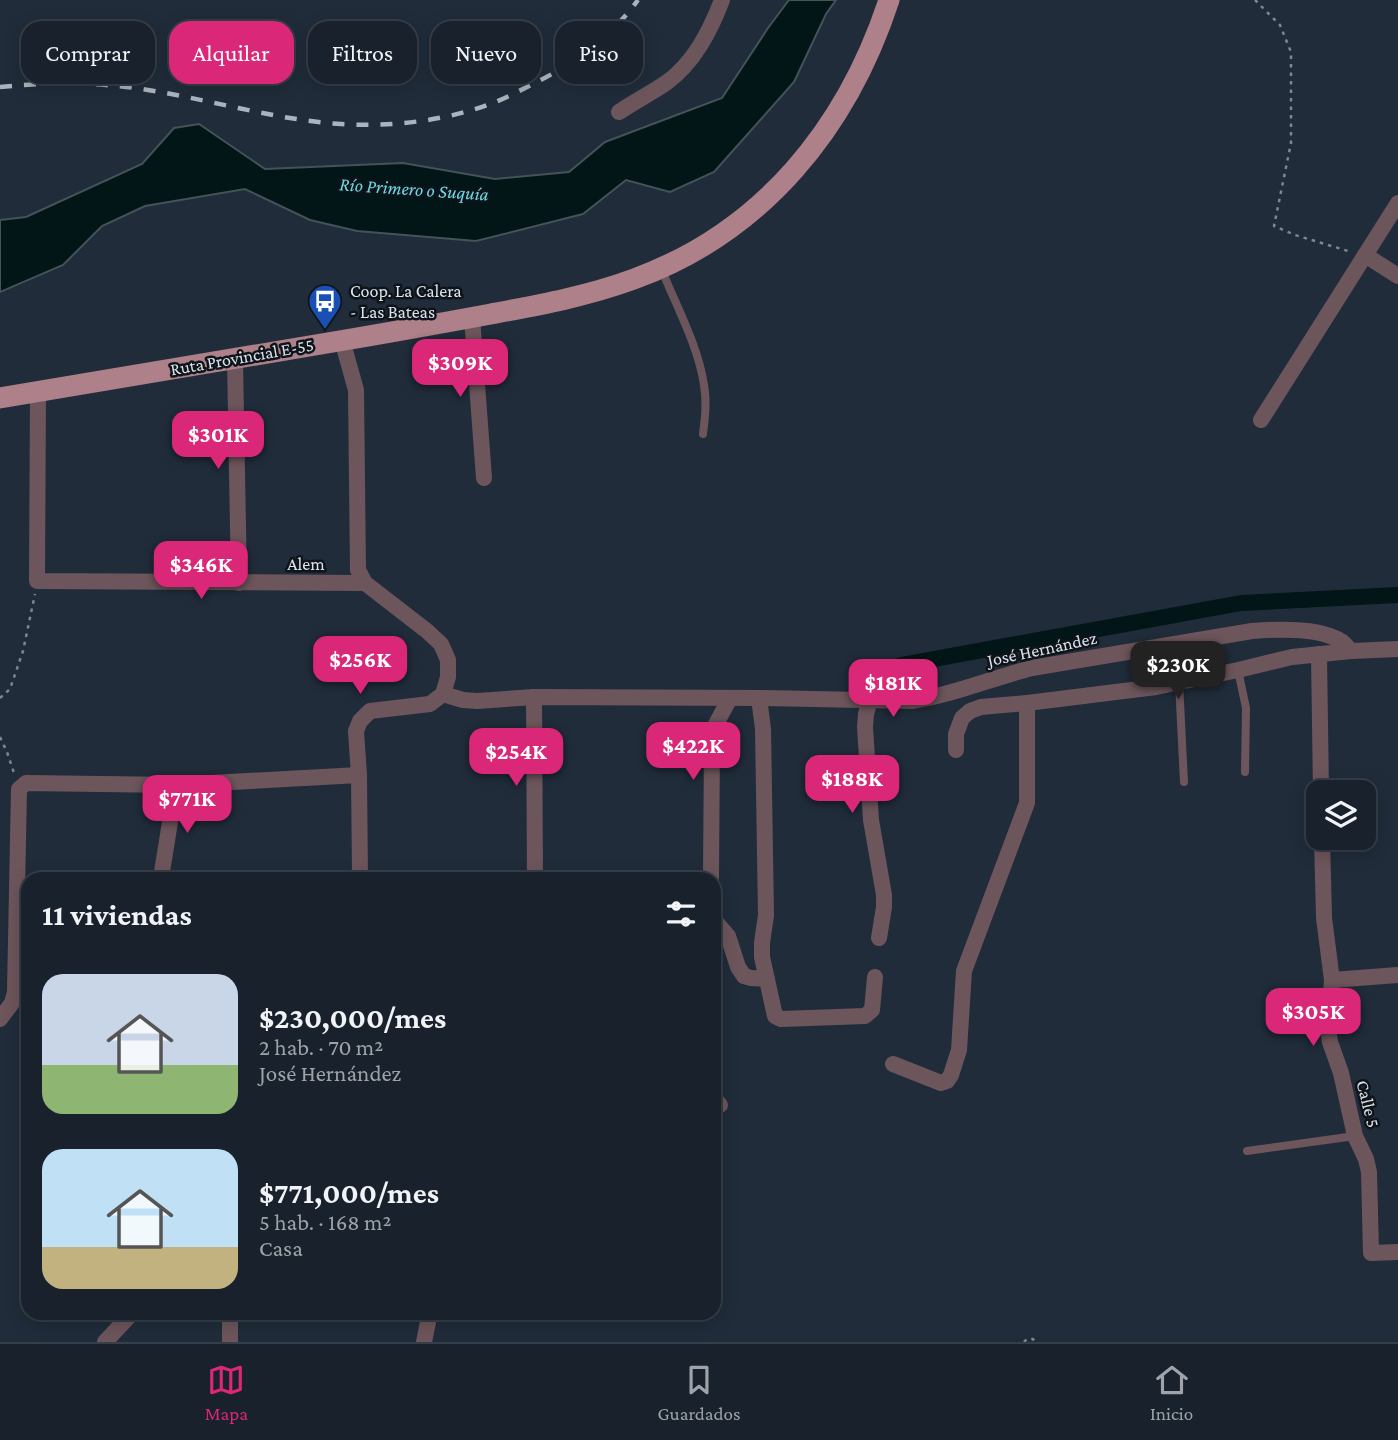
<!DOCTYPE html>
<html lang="es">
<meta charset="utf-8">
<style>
body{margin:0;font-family:"Crimson Pro",serif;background:#252e38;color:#f1f3f6;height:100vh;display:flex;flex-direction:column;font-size:26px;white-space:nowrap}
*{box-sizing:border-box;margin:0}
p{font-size:23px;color:#9fa3a9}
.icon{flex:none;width:38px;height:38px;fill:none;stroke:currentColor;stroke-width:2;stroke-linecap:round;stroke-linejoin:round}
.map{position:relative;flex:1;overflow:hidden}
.drawer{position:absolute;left:21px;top:872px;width:700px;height:448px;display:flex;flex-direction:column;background:#18212c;border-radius:21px;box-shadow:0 4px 18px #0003,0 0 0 2px #363e48}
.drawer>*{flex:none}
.banner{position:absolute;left:21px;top:21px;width:700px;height:63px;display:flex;gap:14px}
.tools{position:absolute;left:1306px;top:780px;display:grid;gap:14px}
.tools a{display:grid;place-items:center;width:70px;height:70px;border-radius:14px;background:#18212c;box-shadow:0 4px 18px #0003,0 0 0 2px #363e48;font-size:35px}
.price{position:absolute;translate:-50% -60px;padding:0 16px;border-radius:14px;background:#db2777;color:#fff;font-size:23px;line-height:46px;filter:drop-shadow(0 2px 4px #0008)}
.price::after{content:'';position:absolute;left:50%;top:42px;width:21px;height:16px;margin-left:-10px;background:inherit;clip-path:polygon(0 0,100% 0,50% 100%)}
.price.selected{background:#222;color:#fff}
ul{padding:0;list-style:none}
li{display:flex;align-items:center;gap:21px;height:175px;padding:0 21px}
li span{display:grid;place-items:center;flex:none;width:196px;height:140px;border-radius:21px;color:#555}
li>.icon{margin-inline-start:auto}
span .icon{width:84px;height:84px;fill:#fffc;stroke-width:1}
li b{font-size:30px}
h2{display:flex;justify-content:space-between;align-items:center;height:84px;padding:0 21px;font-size:30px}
.chip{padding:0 24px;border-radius:21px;background:#18212c;box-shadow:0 4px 18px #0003,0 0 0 2px #363e48;font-size:24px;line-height:63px}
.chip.selected{background:#db2777;color:#fff}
.tab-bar{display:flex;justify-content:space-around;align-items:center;height:98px;border-top:2px solid #363e48;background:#18212c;font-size:19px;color:#9fa3a9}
.tab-bar a{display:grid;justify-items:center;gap:4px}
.tab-bar .selected{color:#db2777}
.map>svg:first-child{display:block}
.water{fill:#021517;stroke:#435357;stroke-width:2}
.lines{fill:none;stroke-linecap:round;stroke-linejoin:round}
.canal{stroke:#021517;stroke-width:16}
.path{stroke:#7d8792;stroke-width:2.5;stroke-dasharray:3.5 5;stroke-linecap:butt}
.lane{stroke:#6d565b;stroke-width:8}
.street{stroke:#6d565b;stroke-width:16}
.primary{stroke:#ae8089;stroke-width:21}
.rail{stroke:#abb4be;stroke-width:4.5;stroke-dasharray:12 12;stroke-linecap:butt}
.labels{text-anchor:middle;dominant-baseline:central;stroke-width:5;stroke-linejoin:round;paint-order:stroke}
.poi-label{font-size:18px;fill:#dbe3ec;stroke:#0e141a;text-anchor:start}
.street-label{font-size:18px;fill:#dbe3ec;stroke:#0e141a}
.water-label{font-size:19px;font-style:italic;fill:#6ed9e4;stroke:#0e141a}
</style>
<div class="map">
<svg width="1398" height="1342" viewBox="0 0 1398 1342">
<rect width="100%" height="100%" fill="#202c3a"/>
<path class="water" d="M789,0H836L826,14L794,82L714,172L670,192L626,180L583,214L476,241L357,231L310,220L245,189L145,206L102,226L63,265L0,292V220L26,217L142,164L174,128L199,124L265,169L403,163L495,179L569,172L605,142L722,98L768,28Z"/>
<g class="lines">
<path class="canal" d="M901,665L1241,603L1398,595"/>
<g class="path">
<path d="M1255,0L1280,25L1291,52V143L1274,226L1295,235L1348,251"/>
<path d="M0,698L10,689L23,651L35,594"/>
<path d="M0,737L7,752L14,773"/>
<path d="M1024,1342L1027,1339H1033L1035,1342"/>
</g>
<g class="lane">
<path d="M661,268C676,306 698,345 704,385C707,402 705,418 703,434"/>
<path d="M1238,670L1246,708L1245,772"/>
<path d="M1179,682L1184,782"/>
<path d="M1247,1151L1355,1136"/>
</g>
<g class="street">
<path d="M619,112C634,102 651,93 666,83C694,63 710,31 722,0"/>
<path d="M1365,255L1398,276"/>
<path d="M472,317L484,478"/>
<path d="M342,340L356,390L358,570L365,583L427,631L441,644L448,660V677L443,694L430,704L370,711L360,721L356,731L359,775L360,878"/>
<path d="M235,359L239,583"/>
<path d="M38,391L37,581L365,583"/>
<path d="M1261,420L1398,203"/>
<path d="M1319,654L1321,793"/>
<path d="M443,694L463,700L477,701L534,697L763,698L912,701C953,695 992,678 1032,668L1252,631C1277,629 1317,627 1339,640C1344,642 1347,647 1351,651"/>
<path d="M534,697L535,878"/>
<path d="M759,698L763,729L766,915L762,943V957L775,1016L781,1019L865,1016L872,1010L875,977"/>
<path d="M870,700L866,714L865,727L871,820L884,895V907L879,938"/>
<path d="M956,750V734L962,718L970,711L981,707L1027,703L1156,687L1238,670L1292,657L1351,651L1398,649"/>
<path d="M1322,838L1324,918L1332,980L1328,1028L1330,1042L1341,1073L1355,1136L1366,1159L1369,1172L1371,1253L1398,1252"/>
<path d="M161,878L176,785"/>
<path d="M711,878L712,740L716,724L730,698"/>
<path d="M714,920L728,936L738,967L744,976L751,978L767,979"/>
<path d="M1332,980L1398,975"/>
<path d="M0,1019L12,1003L15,992L19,789L26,783L176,785L359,775"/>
<path d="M893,1064L941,1083L947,1081L951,1075L959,1050L964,971L1027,803V703"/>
<path d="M714,1098L720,1105"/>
<path d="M105,1342L133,1312"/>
<path d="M230,1342V1312"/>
<path d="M424,1342L430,1312"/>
</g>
<path class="primary" d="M0,398C115,378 230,359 345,340C393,332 442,323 491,314C539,305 588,296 634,279C763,232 847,128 889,0"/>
<path class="rail" d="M0,87C50,82 99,82 148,90C212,100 276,120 341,124C392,127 445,121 493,103C506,98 519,91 531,85C572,65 611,37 638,0"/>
</g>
<defs>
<symbol id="bus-pin" viewBox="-11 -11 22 30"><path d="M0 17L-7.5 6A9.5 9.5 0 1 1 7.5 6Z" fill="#1a4fb4" stroke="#0e141a"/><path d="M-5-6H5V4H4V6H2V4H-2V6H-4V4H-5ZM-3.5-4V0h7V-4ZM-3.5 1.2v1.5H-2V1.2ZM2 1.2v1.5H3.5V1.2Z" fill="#fff"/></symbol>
</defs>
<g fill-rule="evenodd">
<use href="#bus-pin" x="306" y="282" width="38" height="52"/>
</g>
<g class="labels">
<g class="poi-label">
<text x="350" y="291">Coop. La Calera<tspan x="350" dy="21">- Las Bateas</tspan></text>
</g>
<g class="street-label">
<text transform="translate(242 357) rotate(-10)">Ruta Provincial E-55</text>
<text x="306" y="564">Alem</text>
<text transform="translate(1042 649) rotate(-12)">José Hernández</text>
<text transform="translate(1368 1104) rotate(76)">Calle 5</text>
</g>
<g class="water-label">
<text transform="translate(414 189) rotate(4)">Río Primero o Suquía</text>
</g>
</g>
</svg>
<div class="tools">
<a><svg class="icon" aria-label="layers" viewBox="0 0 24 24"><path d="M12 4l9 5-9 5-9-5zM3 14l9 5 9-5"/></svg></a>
</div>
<b class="price" style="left:460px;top:399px">$309K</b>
<b class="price" style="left:218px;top:471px">$301K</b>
<b class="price" style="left:201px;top:601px">$346K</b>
<b class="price" style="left:360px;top:696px">$256K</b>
<b class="price selected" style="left:1178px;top:701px">$230K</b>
<b class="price" style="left:893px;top:719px">$181K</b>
<b class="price" style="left:693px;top:782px">$422K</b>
<b class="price" style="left:516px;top:788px">$254K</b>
<b class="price" style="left:852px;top:815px">$188K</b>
<b class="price" style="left:187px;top:835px">$771K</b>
<b class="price" style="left:1313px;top:1048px">$305K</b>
<div class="banner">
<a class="chip">Comprar</a>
<a class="chip selected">Alquilar</a>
<a class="chip">Filtros</a>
<a class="chip">Nuevo</a>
<a class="chip">Piso</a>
</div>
<section class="drawer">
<h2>11 viviendas<svg class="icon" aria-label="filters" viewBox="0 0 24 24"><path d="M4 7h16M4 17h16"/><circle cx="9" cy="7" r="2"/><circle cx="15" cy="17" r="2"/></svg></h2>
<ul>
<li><span style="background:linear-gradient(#c9d6e8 65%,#8fb573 0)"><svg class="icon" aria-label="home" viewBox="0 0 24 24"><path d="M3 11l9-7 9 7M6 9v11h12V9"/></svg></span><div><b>$230,000/mes</b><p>2 hab. · 70 m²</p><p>José Hernández</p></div></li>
<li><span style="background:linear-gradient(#bfe0f5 70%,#c2b280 0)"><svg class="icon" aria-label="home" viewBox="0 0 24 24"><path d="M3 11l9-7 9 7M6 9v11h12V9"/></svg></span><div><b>$771,000/mes</b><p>5 hab. · 168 m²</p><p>Casa</p></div></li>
</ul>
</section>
</div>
<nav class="tab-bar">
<a class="selected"><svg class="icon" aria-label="map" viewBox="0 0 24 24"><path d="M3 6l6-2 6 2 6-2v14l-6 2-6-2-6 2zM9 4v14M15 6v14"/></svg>Mapa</a>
<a><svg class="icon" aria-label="saved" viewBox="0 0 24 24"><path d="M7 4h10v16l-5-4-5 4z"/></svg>Guardados</a>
<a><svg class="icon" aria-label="home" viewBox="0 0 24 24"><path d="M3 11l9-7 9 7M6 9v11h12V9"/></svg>Inicio</a>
</nav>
